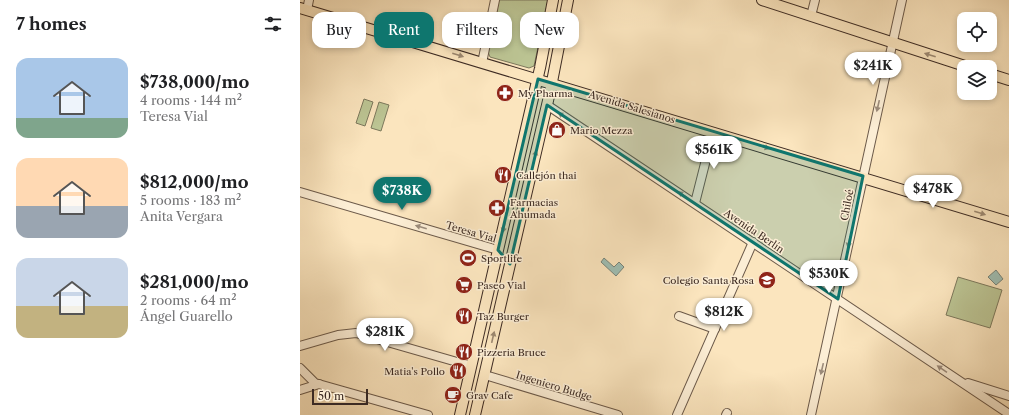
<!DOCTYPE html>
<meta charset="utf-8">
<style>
body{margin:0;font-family:"Libre Caslon Text",serif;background:#f6f6f6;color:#202124;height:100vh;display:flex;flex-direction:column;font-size:15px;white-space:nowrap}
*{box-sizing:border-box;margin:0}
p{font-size:13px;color:#757577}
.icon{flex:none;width:22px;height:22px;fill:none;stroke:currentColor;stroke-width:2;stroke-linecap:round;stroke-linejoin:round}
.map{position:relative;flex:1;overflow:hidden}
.drawer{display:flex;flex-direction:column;background:#fff;width:300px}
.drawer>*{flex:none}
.hud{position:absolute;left:12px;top:12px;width:380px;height:36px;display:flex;gap:8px}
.controls{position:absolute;left:657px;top:12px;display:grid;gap:8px}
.controls a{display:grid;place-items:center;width:40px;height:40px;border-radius:8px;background:#fff;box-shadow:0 2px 6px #0003;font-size:20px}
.scale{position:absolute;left:12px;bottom:10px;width:56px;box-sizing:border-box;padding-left:4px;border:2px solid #3d2b23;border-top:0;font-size:11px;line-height:14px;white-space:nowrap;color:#3d2b23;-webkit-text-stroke:3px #fceed5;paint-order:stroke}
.price{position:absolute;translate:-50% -34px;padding:0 9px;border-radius:14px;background:#fff;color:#222;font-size:13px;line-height:26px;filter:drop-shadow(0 1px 2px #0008)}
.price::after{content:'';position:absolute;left:50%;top:24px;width:12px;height:9px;margin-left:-6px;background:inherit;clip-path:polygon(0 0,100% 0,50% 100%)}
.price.selected{background:#0f766e;color:#fff}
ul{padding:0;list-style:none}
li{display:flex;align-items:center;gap:12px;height:100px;padding:0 16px}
li span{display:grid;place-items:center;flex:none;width:112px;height:80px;border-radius:12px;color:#555}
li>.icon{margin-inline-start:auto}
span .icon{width:48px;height:48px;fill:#fffc;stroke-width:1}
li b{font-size:17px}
h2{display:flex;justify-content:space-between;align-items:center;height:48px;padding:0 16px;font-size:17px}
.tag{padding:0 14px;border-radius:12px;background:#fff;box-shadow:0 2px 6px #0003;font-size:14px;line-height:36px}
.tag.selected{background:#0f766e;color:#fff}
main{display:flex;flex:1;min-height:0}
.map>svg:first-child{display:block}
.green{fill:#bcc594;stroke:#7c785c}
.water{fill:#9fbfb4;stroke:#78847a}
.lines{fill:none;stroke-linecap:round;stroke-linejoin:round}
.minor-casing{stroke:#6c5a4a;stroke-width:10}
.major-casing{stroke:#3d2b23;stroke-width:12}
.minor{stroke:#fceed5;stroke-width:8}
.major{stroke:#fbe5be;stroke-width:10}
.oneway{fill:#9c8870}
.oneway2{fill:#9c8c7c}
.marked{fill:#0f766e;fill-opacity:0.2;stroke:#0f766e;stroke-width:3;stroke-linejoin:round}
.labels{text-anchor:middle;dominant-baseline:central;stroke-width:3;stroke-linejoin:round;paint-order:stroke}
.poi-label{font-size:10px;fill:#3d2b23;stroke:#fceed5;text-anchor:start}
.street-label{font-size:10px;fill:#3d2b23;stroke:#fceed5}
</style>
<main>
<section class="drawer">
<h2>7 homes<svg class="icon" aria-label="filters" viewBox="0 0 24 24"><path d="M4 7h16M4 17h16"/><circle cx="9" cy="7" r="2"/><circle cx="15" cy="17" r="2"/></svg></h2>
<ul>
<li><span style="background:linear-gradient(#a9c7e8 75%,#7fa58c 0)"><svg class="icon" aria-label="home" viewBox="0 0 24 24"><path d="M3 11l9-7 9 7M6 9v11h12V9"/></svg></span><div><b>$738,000/mo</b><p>4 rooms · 144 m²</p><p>Teresa Vial</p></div></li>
<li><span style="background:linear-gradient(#ffd9b3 60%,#9aa5b1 0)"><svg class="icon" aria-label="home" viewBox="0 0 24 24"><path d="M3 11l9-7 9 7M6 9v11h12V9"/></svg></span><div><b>$812,000/mo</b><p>5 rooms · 183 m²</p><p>Anita Vergara</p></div></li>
<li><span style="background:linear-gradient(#c9d6e8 60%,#c2b280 0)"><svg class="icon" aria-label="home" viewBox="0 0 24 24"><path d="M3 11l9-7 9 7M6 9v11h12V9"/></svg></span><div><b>$281,000/mo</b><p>2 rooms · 64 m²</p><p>Ángel Guarello</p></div></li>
</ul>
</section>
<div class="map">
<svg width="709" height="415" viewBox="0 0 709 415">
<rect width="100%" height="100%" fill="#fbe5be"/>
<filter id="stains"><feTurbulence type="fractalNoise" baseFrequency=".005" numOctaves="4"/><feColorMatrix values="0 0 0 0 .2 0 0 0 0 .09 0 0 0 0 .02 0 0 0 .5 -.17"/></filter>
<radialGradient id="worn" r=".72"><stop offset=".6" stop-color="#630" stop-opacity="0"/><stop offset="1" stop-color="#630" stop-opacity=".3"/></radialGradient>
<g class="green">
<path d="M199,0H248L234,66L229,68L190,57L188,52Z"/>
<path d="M64,99L73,102L65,126L56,123Z"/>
<path d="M79,102L89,105L81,131L71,128Z"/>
<path d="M658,277L702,290L690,328L646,315Z"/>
</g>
<g class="water">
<path d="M304,258L314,267L319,262L324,267L316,276L301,262Z"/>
<path d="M696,270L703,279L696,285L688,277Z"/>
</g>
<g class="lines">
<defs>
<g id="minor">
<path d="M7,10L9,0"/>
<path d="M511,16L515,0"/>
<path d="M182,63L195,0"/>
<path d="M247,105L709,414"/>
<path d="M0,192L198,250"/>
<path d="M395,203L413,132"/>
<path d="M379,316L415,329"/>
<path d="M0,346L38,335L56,333L171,366"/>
<path d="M0,368L15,383L128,415"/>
<path d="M185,375L318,415"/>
<path d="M668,383L709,396"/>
<path d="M0,390L19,384"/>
<path d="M377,415L453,242"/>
<path d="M426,415L427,413"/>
<path d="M511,415L602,0"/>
</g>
<g id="major">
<path d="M462,0L668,67"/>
<path d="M0,8L709,222"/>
<path d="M690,74L709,80"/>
<path d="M160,415L240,68L253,0"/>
<path d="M175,415L250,92L268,0"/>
</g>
</defs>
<use href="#minor" class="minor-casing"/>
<use href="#major" class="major-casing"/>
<use href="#minor" class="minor"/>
<use href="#major" class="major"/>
</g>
<defs><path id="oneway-solid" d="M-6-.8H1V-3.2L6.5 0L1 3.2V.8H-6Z"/></defs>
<g class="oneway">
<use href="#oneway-solid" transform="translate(158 55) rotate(17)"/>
<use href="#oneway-solid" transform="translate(630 55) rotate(-162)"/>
<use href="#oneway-solid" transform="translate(464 147) rotate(17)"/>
<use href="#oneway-solid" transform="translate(235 156) rotate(-77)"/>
<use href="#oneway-solid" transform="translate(680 213) rotate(17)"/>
<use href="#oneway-solid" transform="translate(204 227) rotate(103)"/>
<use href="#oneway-solid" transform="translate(193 337) rotate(-77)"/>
</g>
<g class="oneway2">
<use href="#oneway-solid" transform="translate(578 106) rotate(103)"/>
<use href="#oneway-solid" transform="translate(263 116) rotate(-146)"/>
<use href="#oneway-solid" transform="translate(383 195) rotate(-146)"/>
<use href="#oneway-solid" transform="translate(121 227) rotate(-164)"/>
<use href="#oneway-solid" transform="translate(549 242) rotate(101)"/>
<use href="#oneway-solid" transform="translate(522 369) rotate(103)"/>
<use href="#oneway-solid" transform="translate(642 369) rotate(-146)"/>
</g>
<path class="marked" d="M238,79L563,176L538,299L247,105L210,264L198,250Z"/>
<defs>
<symbol id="pharmacy-disc" viewBox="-11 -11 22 22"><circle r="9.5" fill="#8f2418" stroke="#fceed5"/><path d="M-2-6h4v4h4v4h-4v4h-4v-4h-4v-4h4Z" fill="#fff"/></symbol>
<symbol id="shop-disc" viewBox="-11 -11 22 22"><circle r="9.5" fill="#8f2418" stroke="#fceed5"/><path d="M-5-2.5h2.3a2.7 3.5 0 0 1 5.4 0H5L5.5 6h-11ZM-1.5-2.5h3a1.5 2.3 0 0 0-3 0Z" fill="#fff"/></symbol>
<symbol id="restaurant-disc" viewBox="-11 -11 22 22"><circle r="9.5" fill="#8f2418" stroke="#fceed5"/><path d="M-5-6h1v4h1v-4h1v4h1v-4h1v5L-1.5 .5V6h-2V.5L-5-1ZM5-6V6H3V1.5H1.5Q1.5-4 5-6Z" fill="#fff"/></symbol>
<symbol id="stadium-disc" viewBox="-11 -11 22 22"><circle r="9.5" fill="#8f2418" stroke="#fceed5"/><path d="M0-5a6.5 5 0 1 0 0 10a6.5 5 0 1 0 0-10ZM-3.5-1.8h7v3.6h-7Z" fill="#fff"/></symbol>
<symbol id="school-disc" viewBox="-11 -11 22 22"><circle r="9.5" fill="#8f2418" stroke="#fceed5"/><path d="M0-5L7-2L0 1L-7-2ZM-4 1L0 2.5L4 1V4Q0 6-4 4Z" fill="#fff"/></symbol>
<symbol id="supermarket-disc" viewBox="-11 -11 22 22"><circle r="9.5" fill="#8f2418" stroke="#fceed5"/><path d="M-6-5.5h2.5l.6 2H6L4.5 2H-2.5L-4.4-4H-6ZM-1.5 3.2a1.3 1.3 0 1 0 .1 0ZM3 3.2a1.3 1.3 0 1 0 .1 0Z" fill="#fff"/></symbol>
<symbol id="cafe-disc" viewBox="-11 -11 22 22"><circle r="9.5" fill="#8f2418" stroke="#fceed5"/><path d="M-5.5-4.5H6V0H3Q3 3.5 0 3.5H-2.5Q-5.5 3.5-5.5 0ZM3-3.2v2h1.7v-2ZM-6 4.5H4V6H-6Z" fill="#fff"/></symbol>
</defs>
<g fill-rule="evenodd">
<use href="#pharmacy-disc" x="195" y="83" width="20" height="20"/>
<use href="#shop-disc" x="247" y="120" width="20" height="20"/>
<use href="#restaurant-disc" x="193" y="165" width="20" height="20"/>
<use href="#pharmacy-disc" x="187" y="198" width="20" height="20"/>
<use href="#stadium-disc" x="158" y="248" width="20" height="20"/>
<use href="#school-disc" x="457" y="270" width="20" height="20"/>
<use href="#supermarket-disc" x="154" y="275" width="20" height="20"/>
<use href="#restaurant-disc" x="154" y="306" width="20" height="20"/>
<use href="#restaurant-disc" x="154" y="342" width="20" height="20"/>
<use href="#restaurant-disc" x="148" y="361" width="20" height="20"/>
<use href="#cafe-disc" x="143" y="385" width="20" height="20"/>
</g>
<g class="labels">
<g class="poi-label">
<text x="218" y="93">My Pharma</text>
<text x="270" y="130">Mario Mezza</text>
<text x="216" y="175">Callejón thai</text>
<text x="210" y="202">Farmacias<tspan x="210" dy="12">Ahumada</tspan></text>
<text x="181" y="258">Sportlife</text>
<text x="454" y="280" text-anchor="end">Colegio Santa Rosa</text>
<text x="177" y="285">Paseo Vial</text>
<text x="177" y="316">Taz Burger</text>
<text x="177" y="352">Pizzeria Bruce</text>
<text x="145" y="371" text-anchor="end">Matia's Pollo</text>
<text x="166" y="395">Grav Cafe</text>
</g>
<g class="street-label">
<text transform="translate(332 107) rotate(17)">Avenida Salesianos</text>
<text transform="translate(547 205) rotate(-79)">Chiloé</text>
<text transform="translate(454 231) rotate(34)">Avenida Berlín</text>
<text transform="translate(171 232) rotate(16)">Teresa Vial</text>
<text transform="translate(254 386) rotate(17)">Ingeniero Budge</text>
</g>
</g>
<rect width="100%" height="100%" filter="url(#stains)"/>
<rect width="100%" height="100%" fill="url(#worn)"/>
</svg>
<div class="controls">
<a><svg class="icon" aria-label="locate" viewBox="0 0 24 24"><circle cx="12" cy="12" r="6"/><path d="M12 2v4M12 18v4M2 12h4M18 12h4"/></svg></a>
<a><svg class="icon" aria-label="layers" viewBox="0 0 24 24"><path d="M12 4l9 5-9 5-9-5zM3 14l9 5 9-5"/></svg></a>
</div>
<div class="scale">50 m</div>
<b class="price" style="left:573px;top:86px">$241K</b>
<b class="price" style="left:414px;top:170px">$561K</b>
<b class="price" style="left:633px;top:209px">$478K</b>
<b class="price selected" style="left:102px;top:211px">$738K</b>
<b class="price" style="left:529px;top:294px">$530K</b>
<b class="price" style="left:424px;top:332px">$812K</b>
<b class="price" style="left:85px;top:352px">$281K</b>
<div class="hud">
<a class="tag">Buy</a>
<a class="tag selected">Rent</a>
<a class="tag">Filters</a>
<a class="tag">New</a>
</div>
</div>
</main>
